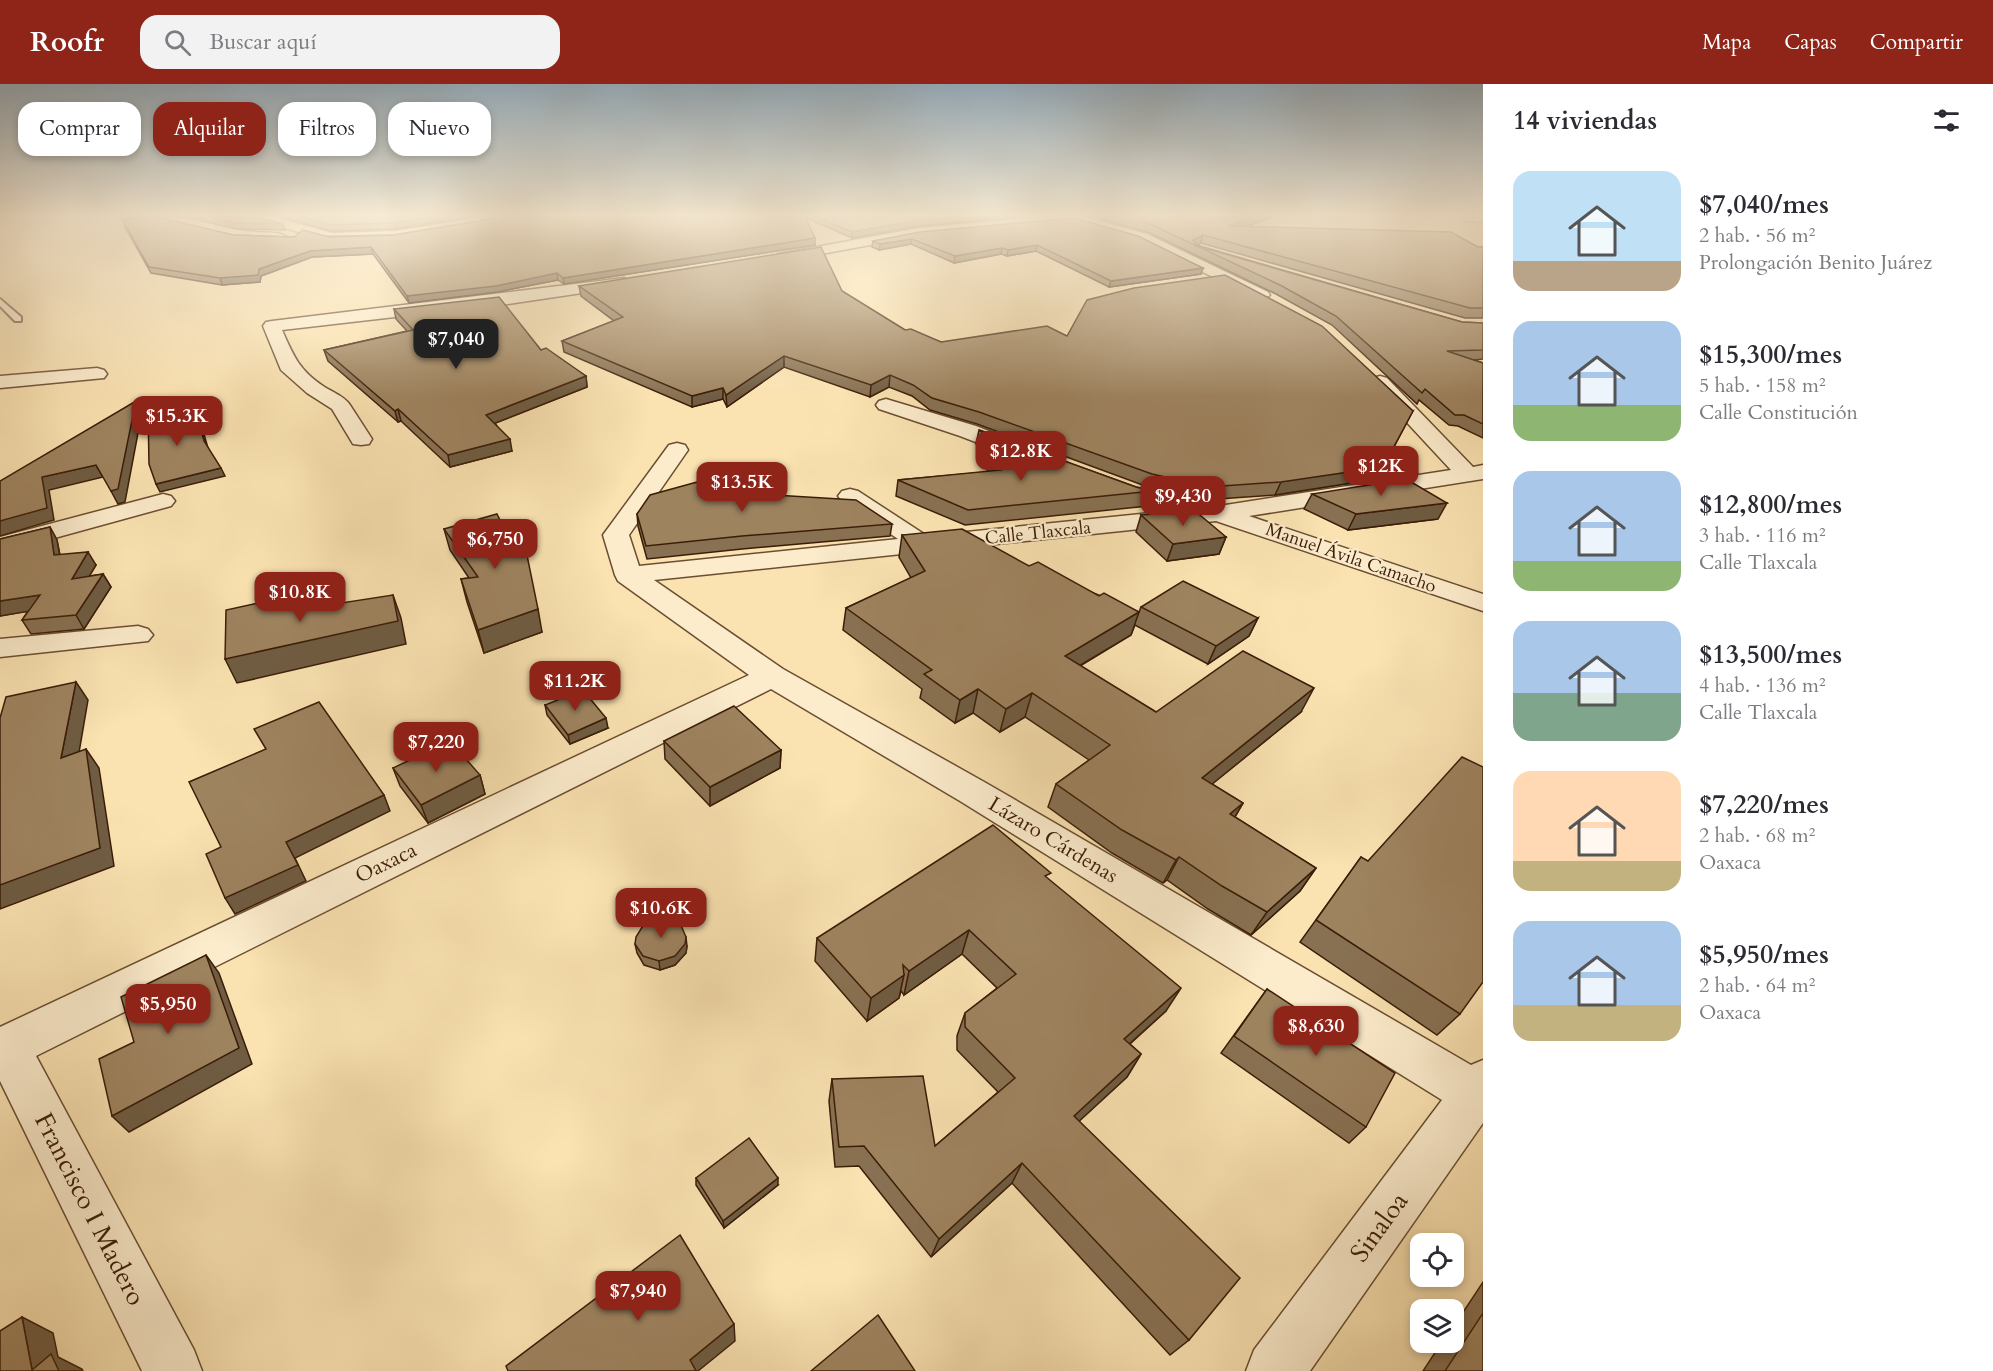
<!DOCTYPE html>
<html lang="es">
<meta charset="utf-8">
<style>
body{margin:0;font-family:Cardo,serif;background:#f2f2f3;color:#2b2b33;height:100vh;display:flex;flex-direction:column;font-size:22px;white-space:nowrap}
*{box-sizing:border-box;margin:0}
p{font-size:20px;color:#7c7c81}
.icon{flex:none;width:33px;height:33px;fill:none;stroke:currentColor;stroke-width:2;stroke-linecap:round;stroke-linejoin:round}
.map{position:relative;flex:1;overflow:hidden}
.panel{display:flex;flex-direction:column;background:#fff;width:510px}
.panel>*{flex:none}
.hud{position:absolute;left:18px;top:18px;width:570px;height:54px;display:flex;gap:12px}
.tools{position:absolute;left:1410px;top:1149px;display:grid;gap:12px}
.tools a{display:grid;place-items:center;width:54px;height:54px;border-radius:12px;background:#fff;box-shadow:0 3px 9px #0003;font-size:30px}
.price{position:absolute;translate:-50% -51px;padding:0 14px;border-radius:12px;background:#8f2418;color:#fff;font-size:20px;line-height:39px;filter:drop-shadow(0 2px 3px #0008)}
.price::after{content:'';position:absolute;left:50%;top:36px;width:18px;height:14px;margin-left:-9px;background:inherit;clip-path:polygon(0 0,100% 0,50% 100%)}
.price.selected{background:#222;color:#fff}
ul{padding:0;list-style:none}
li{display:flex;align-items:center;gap:18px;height:150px;padding:0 30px}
li span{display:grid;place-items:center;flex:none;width:168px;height:120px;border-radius:18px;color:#555}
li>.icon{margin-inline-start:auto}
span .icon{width:72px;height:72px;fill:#fffc;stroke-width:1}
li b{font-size:26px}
h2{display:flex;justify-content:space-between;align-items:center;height:72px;padding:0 30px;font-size:26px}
.tag{padding:0 21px;border-radius:18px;background:#fff;box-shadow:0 3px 9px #0003;font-size:21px;line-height:54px}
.tag.selected{background:#8f2418;color:#fff}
header{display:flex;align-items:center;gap:36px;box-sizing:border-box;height:84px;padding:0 30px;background:#8f2418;color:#fff}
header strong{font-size:28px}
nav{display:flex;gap:33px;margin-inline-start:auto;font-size:21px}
.search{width:420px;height:54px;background:#f2f2f3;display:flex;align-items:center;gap:15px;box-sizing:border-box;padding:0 21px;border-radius:18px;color:#7c7c81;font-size:22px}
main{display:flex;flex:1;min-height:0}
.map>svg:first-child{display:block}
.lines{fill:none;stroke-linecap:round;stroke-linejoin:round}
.service-casing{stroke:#6b4e32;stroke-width:4}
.minor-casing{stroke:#6b4e32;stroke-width:3}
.service{fill:#fceccc;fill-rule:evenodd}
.minor{fill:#fceccc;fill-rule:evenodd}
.wall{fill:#887152;stroke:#3b1d07;stroke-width:1.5}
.shaded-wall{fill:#6f5c42;stroke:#3b1d07;stroke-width:1.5}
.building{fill:#9e835f;stroke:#3b1d07;stroke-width:1.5}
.labels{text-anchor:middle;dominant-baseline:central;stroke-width:4.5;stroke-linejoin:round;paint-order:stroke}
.far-street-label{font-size:18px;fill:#3b1d07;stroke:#fceccc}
.street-label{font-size:21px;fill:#3b1d07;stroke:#fceccc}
.near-street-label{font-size:26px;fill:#3b1d07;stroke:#fceccc}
</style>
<header>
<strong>Roofr</strong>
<div class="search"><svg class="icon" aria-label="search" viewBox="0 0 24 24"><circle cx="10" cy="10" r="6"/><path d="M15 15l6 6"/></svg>Buscar aquí</div>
<nav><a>Mapa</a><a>Capas</a><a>Compartir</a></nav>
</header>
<main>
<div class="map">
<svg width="1483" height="1287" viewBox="0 0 1483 1287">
<rect width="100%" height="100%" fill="#fae2b1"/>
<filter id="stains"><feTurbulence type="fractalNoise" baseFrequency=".00333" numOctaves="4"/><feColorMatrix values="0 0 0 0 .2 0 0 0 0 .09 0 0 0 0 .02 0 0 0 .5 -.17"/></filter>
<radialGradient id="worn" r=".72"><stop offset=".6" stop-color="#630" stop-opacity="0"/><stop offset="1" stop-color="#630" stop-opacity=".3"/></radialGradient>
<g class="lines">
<defs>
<path id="service" d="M0,215L21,233V237H15L0,222Z"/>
<g id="minor">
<path d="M159,133C191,130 224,146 256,148C266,149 281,147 288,154C274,168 182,141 160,136Z"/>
<path d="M255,133H274L332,149L395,147L482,133H509L503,137L395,155L331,157L256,136Z"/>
<path d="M1038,133H1085L1147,150L1268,208L1270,211L1262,216L1256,214L1137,156L1073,137L919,152L778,178L771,174L778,170L919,144Z"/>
<path d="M1459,133H1483V138L1465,137Z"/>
<path d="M624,194L632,199L629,202L508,220L282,246C293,271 299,286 323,302C332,308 344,312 350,321L372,355L369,360L361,361L353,360L332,325L307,309L281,286L263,242L266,238L272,237Z"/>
<path d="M97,284L104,286L107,290L104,294L0,304V292Z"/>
<path d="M1380,292L1387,294L1473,383L1483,381V395L1249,432L1483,510V527L1216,437L654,496L783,585L986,699L1471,981L1483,976V1039L1310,1287H1246L1254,1266L1442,1016L960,717L771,605L36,972L194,1266L202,1287H142L0,997V943L749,591L618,497L615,491L603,451L669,361L677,359L685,361L688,366L629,451L639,482L898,455L842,417L838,412L842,407L850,405L858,407L927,452L1219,422L1451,386L1373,302L1370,298L1373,294Z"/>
<path d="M886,315L976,342L1028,362L1031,367L1028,372L1020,374L1012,372L960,352L879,325L876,321L879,317Z"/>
<path d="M163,410L171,412L175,417L171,422L0,469V453Z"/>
<path d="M138,542L148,545L153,551L148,557L0,573V555Z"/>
</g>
</defs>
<use href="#service" class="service-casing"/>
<use href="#minor" class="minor-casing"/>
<use href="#service" class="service"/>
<use href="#minor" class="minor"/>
</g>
<g class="wall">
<path d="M115,133H158L233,151L294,153L394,151L503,133H1023L919,142L852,154L806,134L815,161L564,200L558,196L497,208L409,219L373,170L312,173L261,192L260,198L222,201L151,189L125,143L123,137L127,136Z"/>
<path d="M187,133H254L283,140L285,146L236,145Z"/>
<path d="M281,133H471L395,145L332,147Z"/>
<path d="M1097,133H1272L1246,143L1483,163V234H1465L1201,159L1197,161L1462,238L1483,239V275L1474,276L1483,279V354L1458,342L1449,341L1419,316L1417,320L1332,241L1276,210L1148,148L1097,134Z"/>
<path d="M1074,134L1203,184L1201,190L1109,203L1036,167L1007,172L1001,170L954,179L911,160L879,166L872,163L873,157Z"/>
<path d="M579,202L842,207L905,246L941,258L1067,252L1377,395L1275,411L1203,416L1148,403L977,340L930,326L912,312L889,303L870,313L784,283L727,323L723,315L692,323L564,268L562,257L614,237L581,212Z"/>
<path d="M394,225L541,266L586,292L587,303L495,339L512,367L450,383L401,337L398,338L328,277L324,266L407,247L396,235Z"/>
<path d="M979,346L1136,403L1153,407L1148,422L965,441L896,412L898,396L987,388L990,374H994L976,360Z"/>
<path d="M756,410L892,440L890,452L742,465L647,475L638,442L637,430Z"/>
<path d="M1312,410L1438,435L1348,446L1304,425Z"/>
<path d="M1141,431L1226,453L1219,470L1167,477L1136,448Z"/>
<path d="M503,442L542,548L484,569L467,518L461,495L469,494L450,466L444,445Z"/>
<path d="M50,443L57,456L60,471L96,481L89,492L103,490L111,503L84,545L31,550L22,536L28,527L0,532V455Z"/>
<path d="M902,451L1029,482L1139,528L1141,523L1258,534L1249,552L1208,580L1135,541L1131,551L1080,582L1156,628H1301L1212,700L1243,719L1235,733L1316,784L1300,807L1251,851L1208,825L1167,796L1163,799L1112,769L1048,723L1056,700L1089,676L1025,633L1000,648L973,629L955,639L920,614L922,605L843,546L846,524L911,494L899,473Z"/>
<path d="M545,621L608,644L570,660L547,631Z"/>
<path d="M664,657L781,666L780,684L710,722L665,675Z"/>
<path d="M393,684L480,691L485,710L428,739L400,702Z"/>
<path d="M1361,773L1460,930L1437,951L1300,858Z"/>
<path d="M1048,795L1166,927L1130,960L1141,970L1127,993L1079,1037L1189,1256L1170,1271L1012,1099L931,1173L859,1082L835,1083L829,1017L832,995L935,1062L998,1008L957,966V952L965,929L997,904L962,870L904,911L901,907L899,914L867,937L815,877L817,854Z"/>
<path d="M635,860L687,862L686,869L675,881L660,886L644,881L637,869Z"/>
<path d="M1267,905L1366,1043L1349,1059L1221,969Z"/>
<path d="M696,1094L778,1101L724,1144L696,1101Z"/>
<path d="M1483,1198V1287H1423L1442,1258H1454V1242Z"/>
</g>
<g class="shaded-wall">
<path d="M433,133H471L395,145L393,139Z"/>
<path d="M957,133H1023L919,142L852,154V148L919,136Z"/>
<path d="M1254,133H1272L1226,150L1229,142Z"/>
<path d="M1203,151L1201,159L1196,162L1193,156Z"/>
<path d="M815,154V161L564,200L563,194Z"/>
<path d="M912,155L911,160L879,166L880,160Z"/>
<path d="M1037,161L1036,167L1007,172L1008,166Z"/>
<path d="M371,163L373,170L312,173L261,192L260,198L222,201L220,194L259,185L310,167Z"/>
<path d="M1002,164L1001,170L954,179L955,172Z"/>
<path d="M1203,184L1201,190L1109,203L1111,197Z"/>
<path d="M557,189L558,196L497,208L409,219L407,212Z"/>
<path d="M784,272V283L727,323L726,311Z"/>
<path d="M890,291L889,303L870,313L871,301Z"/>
<path d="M586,292L587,303L488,342L486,331Z"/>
<path d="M723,304V315L692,323V312Z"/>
<path d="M136,317L142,328L125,418L118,420L111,407Z"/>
<path d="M398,325L401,337L398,338L395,327Z"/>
<path d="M1413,327L1377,395L1275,411L1281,398Z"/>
<path d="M197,329L200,336L208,364L204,357Z"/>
<path d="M510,355L512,367L450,383L448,371Z"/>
<path d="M96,381L103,393L49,406L54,436L0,452V437L42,393Z"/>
<path d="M221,384L225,392L160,408L156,400Z"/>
<path d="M1447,419L1438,435L1348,446L1356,430Z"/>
<path d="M50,443L57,456L62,484L54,471Z"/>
<path d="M1226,453L1219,470L1167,477L1173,460Z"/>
<path d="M88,468L96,481L80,508L72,495Z"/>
<path d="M103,490L111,503L84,545L76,531Z"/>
<path d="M40,511L48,524L0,532V517Z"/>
<path d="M295,511L304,534L296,526Z"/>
<path d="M393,511L401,534L406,560L237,599L225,575Z"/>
<path d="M538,525L542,548L484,569L478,546Z"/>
<path d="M1139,528L1131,551L1057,595L1065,572Z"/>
<path d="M1258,534L1249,552L1208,580L1216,562Z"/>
<path d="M76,598L88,616L75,692L61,674Z"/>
<path d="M1314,604L1301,628L1190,718L1202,694Z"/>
<path d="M978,605L973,629L955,639L960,616Z"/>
<path d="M1032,609L1025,633L1000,648L1006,625Z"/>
<path d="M606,634L608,644L570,660L568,651Z"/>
<path d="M86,665L99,684L114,782L0,825V801Z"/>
<path d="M781,666L780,684L710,722V703Z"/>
<path d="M480,691L485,710L428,739L421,721Z"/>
<path d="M384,711L390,727L295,774L306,797L235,830L225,814L286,758Z"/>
<path d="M1243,719L1229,743L1230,730Z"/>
<path d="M1179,773L1167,796L1163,799L1176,776Z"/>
<path d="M1316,784L1300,807L1251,851L1267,828Z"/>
<path d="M969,846L962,870L904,911L909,887Z"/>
<path d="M686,853L687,862L686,869L675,881L660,886L659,877Z"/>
<path d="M206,871L219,889L252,980L129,1048L112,1032Z"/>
<path d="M904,891L899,914L867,937L871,914Z"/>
<path d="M1181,904L1166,927L1110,977L1124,955Z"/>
<path d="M1141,970L1127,993L1062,1053L1074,1032Z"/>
<path d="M1022,1079L1012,1099L931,1173L939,1155Z"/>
<path d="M778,1094V1101L724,1144L723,1137Z"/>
<path d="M22,1233L53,1249L58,1273L82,1285L83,1287H35L32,1286Z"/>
<path d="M734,1240L735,1257L698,1287H692L690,1276Z"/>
</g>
<g class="building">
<path d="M133,133H158L233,151L294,153L303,146L329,153L394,151L503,133H805L815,154L563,194L557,189L496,202L407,212L371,163L310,167L259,185L258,191L220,194L149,183L123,137L137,134Z"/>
<path d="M208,133H254L283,140L234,139Z"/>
<path d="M300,133H433L393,139L331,141Z"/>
<path d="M816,133H957L919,136L852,148Z"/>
<path d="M1122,133H1254L1229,142L1451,148L1478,163H1483V224H1470L1203,151L1193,156L1197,162L1462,238L1483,239V266L1447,267L1483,279V340L1464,331H1455L1425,305L1422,309L1336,232L1280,201L1150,140Z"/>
<path d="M1074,134L1138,152L1203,184L1111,197L1037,161L1008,166L1002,164L955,172L912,155L880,160L873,157L920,148Z"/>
<path d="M821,163L842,207L905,246L911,245L941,258L1047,242L1067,252L1087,216L1134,204L1225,191L1322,242L1413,327L1383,383L1281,398L1208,403L1152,390L979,328L932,314L913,301L890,291L871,301L784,272L726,311L723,304L692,312L562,257L623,233L579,202Z"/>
<path d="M499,213L541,266L546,264L586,292L486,331L510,355L448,371L398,325L395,327L324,266L413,246L394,225Z"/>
<path d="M136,317L118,405L111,407L96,381L42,393L47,424L0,437V397Z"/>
<path d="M148,327L197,329L204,357L221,384L156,400L149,380Z"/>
<path d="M979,346L1136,403L1153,407L968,426L898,396L1001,386L990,374L1014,372Z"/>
<path d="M726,390L756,410L856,416L892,440L742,452L646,462L637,430L650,411Z"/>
<path d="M1406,395L1447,419L1356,430L1312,410Z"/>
<path d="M1194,426L1226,453L1173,460L1141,431Z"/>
<path d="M497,430L503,442L520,437L538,525L478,546L461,495L478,493L444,445Z"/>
<path d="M50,443L54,471L88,468L72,495L103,490L76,531L22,536L40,511L0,517V455Z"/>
<path d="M962,445L1029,482L1038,478L1099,512L1104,509L1139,528L1065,572L1156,628L1243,567L1314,604L1202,694L1243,719L1230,730L1316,784L1267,828L1222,802L1179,773L1176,776L1122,746L1056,700L1110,661L1032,609L1006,625L978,605L960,616L924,590L932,586L846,524L925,487L902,451Z"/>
<path d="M1183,497L1258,534L1216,562L1141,523Z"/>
<path d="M295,511L296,526L393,511L398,537L225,575L226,526Z"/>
<path d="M76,598L61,674L86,665L100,764L0,801V634L6,613Z"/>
<path d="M583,606L606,634L568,651L545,621Z"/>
<path d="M319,618L384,711L286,758L298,781L225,814L206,770L221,763L189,698L266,665L254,645Z"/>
<path d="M734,622L781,666L710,703L664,657Z"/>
<path d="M450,657L480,691L421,721L393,684Z"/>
<path d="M1462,673L1483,683V898L1460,930L1316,836L1361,773L1368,777Z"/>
<path d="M993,741L1051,789L1045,792L1181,904L1124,955L1141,970L1074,1032L1240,1194L1189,1256L1022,1079L939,1155L864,1062L839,1063L832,995L923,992L935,1062L1015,994L965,943V929L1016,890L969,846L909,887L903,881L904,891L871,914L817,854Z"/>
<path d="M666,833L680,839L686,853L685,860L675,872L659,877L643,872L635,860L636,853L644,840L650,836Z"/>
<path d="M206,871L239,964L112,1032L99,975L134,958L121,913Z"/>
<path d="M1267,905L1395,989L1366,1043L1234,952Z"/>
<path d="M749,1054L778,1094L723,1137L696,1094Z"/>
<path d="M680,1151L734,1240L690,1276L696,1287H508L506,1282Z"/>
<path d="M1483,1229V1287H1445Z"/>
<path d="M878,1231L915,1287H811Z"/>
<path d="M22,1233L32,1286L51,1270L59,1287H0V1247Z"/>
</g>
<linearGradient id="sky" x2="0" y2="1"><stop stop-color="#95acbb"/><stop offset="0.42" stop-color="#fdf2dc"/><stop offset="1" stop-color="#fdf2dc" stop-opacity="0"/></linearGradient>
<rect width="1483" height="313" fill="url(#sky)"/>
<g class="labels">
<g class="far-street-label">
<text transform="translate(1038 449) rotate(-6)">Calle Tlaxcala</text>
<text transform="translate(1351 474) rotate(19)">Manuel Ávila Camacho</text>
</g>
<g class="street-label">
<text transform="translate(1053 756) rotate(31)">Lázaro Cárdenas</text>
<text transform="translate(386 779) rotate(-26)">Oaxaca</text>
</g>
<g class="near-street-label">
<text transform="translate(90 1125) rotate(63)">Francisco I Madero</text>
<text transform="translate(1379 1143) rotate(-54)">Sinaloa</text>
</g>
</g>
<rect width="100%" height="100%" filter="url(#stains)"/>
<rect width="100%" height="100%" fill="url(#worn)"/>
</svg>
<div class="tools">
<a><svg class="icon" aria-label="locate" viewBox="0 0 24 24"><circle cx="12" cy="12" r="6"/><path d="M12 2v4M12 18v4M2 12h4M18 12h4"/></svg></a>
<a><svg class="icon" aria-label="layers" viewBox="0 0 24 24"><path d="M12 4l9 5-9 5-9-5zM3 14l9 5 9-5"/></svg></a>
</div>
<b class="price selected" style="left:456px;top:286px">$7,040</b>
<b class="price" style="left:177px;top:363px">$15.3K</b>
<b class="price" style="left:1021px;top:398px">$12.8K</b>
<b class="price" style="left:1381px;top:413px">$12K</b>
<b class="price" style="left:742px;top:429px">$13.5K</b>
<b class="price" style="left:1183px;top:443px">$9,430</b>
<b class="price" style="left:495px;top:486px">$6,750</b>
<b class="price" style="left:300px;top:539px">$10.8K</b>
<b class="price" style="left:575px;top:628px">$11.2K</b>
<b class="price" style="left:436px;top:689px">$7,220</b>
<b class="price" style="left:661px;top:855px">$10.6K</b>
<b class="price" style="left:168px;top:951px">$5,950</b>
<b class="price" style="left:1316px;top:973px">$8,630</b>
<b class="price" style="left:638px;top:1238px">$7,940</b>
<div class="hud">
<a class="tag">Comprar</a>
<a class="tag selected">Alquilar</a>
<a class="tag">Filtros</a>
<a class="tag">Nuevo</a>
</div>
</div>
<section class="panel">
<h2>14 viviendas<svg class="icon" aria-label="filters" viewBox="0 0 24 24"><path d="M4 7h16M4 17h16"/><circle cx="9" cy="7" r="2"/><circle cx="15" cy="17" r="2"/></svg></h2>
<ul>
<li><span style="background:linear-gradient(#bfe0f5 75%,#b9a48a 0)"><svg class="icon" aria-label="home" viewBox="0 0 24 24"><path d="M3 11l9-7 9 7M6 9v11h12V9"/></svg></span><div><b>$7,040/mes</b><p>2 hab. · 56 m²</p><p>Prolongación Benito Juárez</p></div></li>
<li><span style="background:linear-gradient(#a9c7e8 70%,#8fb573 0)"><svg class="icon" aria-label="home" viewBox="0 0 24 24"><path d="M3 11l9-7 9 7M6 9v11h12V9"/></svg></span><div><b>$15,300/mes</b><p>5 hab. · 158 m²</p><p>Calle Constitución</p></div></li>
<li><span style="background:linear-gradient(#a9c7e8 75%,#8fb573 0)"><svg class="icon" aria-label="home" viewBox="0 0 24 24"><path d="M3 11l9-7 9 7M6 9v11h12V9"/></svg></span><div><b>$12,800/mes</b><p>3 hab. · 116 m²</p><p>Calle Tlaxcala</p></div></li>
<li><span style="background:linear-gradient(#a9c7e8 60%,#7fa58c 0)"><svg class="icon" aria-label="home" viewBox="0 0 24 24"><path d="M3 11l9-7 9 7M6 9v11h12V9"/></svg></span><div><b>$13,500/mes</b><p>4 hab. · 136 m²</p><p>Calle Tlaxcala</p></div></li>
<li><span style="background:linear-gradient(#ffd9b3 75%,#c2b280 0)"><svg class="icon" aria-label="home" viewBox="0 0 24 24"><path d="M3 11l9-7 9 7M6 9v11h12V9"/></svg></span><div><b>$7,220/mes</b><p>2 hab. · 68 m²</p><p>Oaxaca</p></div></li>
<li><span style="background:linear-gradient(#a9c7e8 70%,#c2b280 0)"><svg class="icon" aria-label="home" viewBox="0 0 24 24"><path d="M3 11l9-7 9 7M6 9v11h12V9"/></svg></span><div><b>$5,950/mes</b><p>2 hab. · 64 m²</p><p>Oaxaca</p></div></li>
</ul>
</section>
</main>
